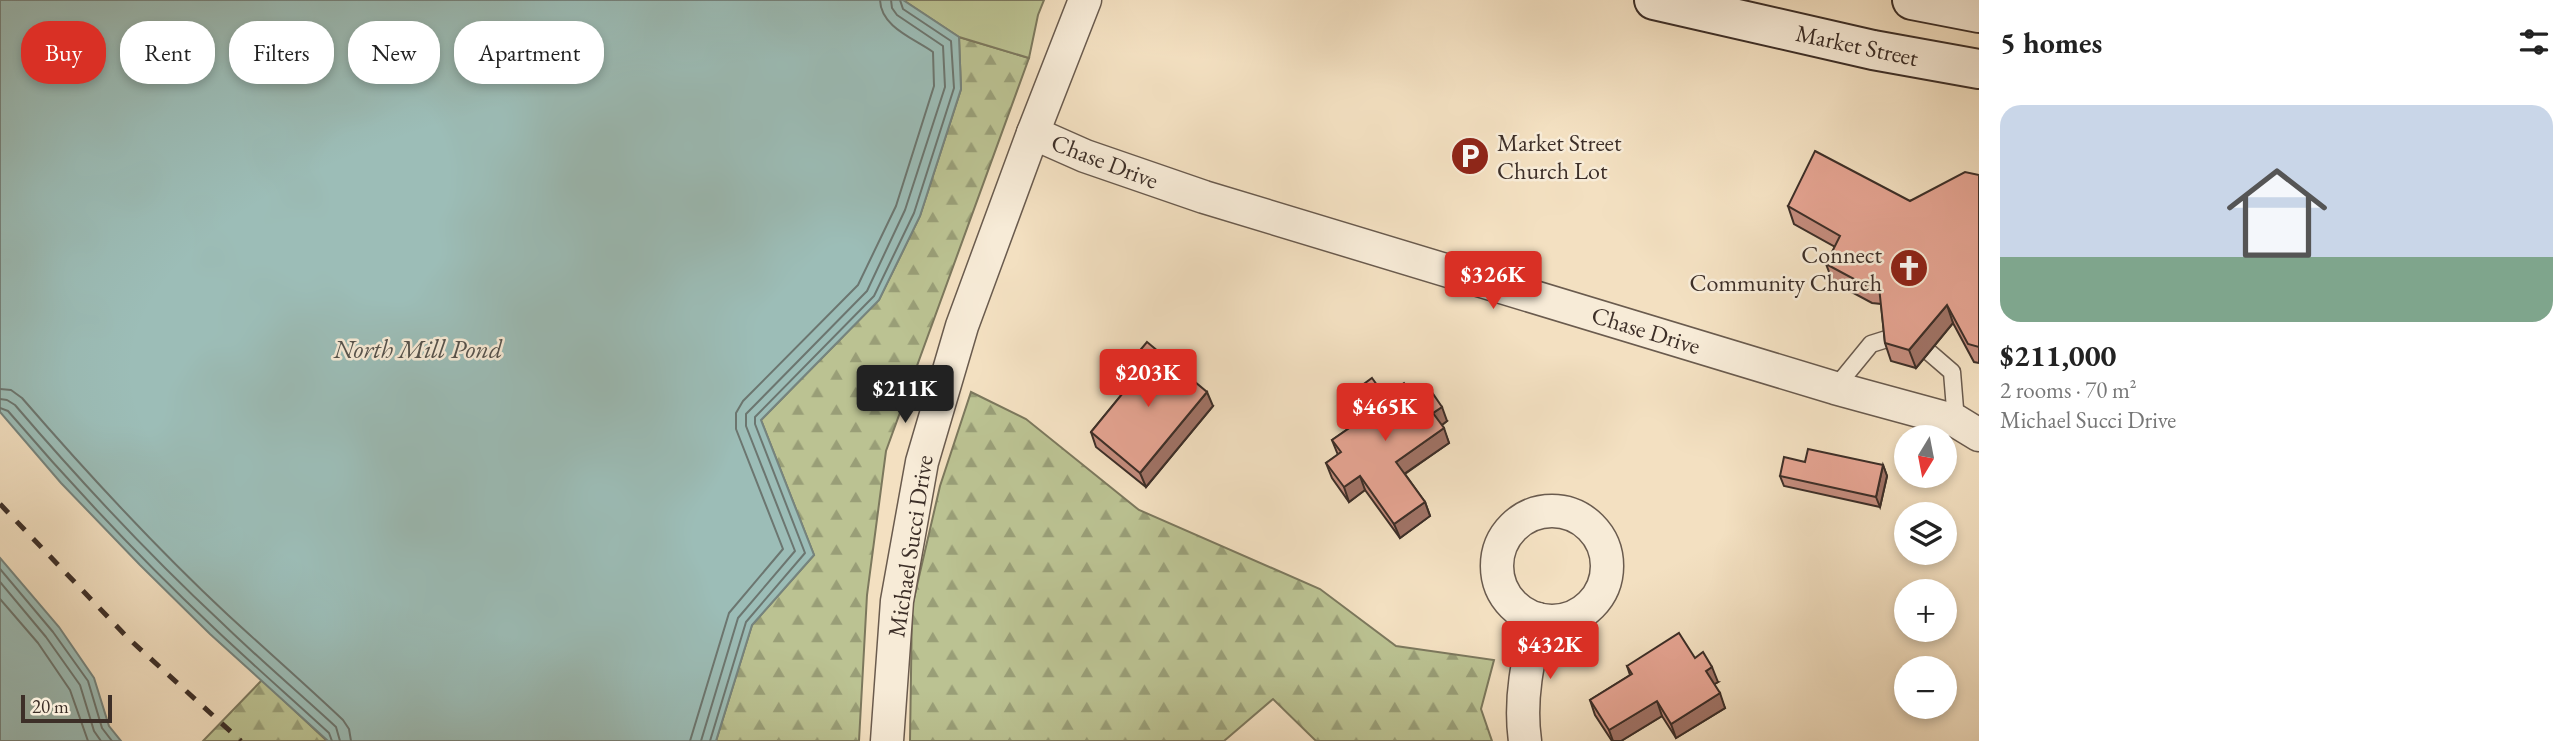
<!DOCTYPE html>
<meta charset="utf-8">
<style>
body{margin:0;font-family:"EB Garamond",serif;background:#f2f2f2;color:#222;height:100vh;display:flex;flex-direction:column;font-size:26px;white-space:nowrap}
*{box-sizing:border-box;margin:0}
p{font-size:23px;color:#767676}
.icon{flex:none;width:38px;height:38px;fill:none;stroke:currentColor;stroke-width:2;stroke-linecap:round;stroke-linejoin:round}
.map{position:relative;flex:1;overflow:hidden}
.details{display:flex;flex-direction:column;background:#fff;width:595px}
.details>*{flex:none}
.guide{position:absolute;left:21px;top:21px;width:665px;height:63px;display:flex;gap:14px}
.needle{width:46px;rotate:190deg}
.tools{position:absolute;left:1894px;top:425px;display:grid;gap:14px}
.tools a{display:grid;place-items:center;width:63px;height:63px;border-radius:50%;background:#fff;box-shadow:0 4px 10px #0003;font-size:35px}
.scale{position:absolute;left:21px;bottom:18px;width:91px;box-sizing:border-box;padding-left:7px;border:4px solid #3d2f28;border-top:0;font-size:19px;line-height:24px;white-space:nowrap;color:#3d2f28;-webkit-text-stroke:5px #f7ebd7;paint-order:stroke}
.price{position:absolute;translate:-50% -60px;padding:0 16px;border-radius:7px;background:#d93025;color:#fff;font-size:23px;line-height:46px;filter:drop-shadow(0 2px 4px #0008)}
.price::after{content:'';position:absolute;left:50%;top:42px;width:21px;height:16px;margin-left:-10px;background:inherit;clip-path:polygon(0 0,100% 0,50% 100%)}
.price.selected{background:#222;color:#fff}
ul{padding:0;list-style:none}
li{display:grid;align-content:center;gap:14px;height:371px;padding:0 21px}
li+li{border-top:2px solid #e0e0e0}
li span{display:grid;place-items:center;height:217px;border-radius:21px;color:#555}
li>.icon{margin-inline-start:auto}
span .icon{width:126px;height:126px;fill:#fffc;stroke-width:1}
li b{font-size:30px}
h2{display:flex;justify-content:space-between;align-items:center;height:84px;padding:0 21px;font-size:30px}
.pill{padding:0 24px;border-radius:28px;background:#fff;box-shadow:0 4px 10px #0003;font-size:24px;line-height:63px}
.pill.selected{background:#d93025;color:#fff}
main{display:flex;flex:1;min-height:0}
.map>svg:first-child{display:block}
.forest{fill:url(#forest-firs);stroke:#7c785d;stroke-width:2}
.green{fill:#bbc292;stroke:#7c785d;stroke-width:2}
.water{fill:#9cbdb7;stroke:#76847e;stroke-width:2}
.lines{fill:none;stroke-linecap:round;stroke-linejoin:round}
.shore{stroke:#6c7670;stroke-width:2}
.service-casing{stroke:#6a5b4e;stroke-width:19}
.minor-casing{stroke:#6a5b4e;stroke-width:35}
.secondary-casing{stroke:#3d2f28;stroke-width:42}
.service{stroke:#f7ebd7;stroke-width:16}
.minor{stroke:#f7ebd7;stroke-width:32}
.secondary{stroke:#f7ebd7;stroke-width:38}
.rail{stroke:#3d2f28;stroke-width:5;stroke-dasharray:12 12;stroke-linecap:butt}
.wall{fill:#c58d7e;stroke:#3d2f28;stroke-width:2}
.shaded-wall{fill:#a07366;stroke:#3d2f28;stroke-width:2}
.building{fill:#e5a492;stroke:#3d2f28;stroke-width:2}
.labels{text-anchor:middle;dominant-baseline:central;stroke-width:5;stroke-linejoin:round;paint-order:stroke}
.street-label{font-size:24px;fill:#3d2f28;stroke:#f7ebd7}
.poi-label{font-size:24px;fill:#3d2f28;stroke:#f7ebd7;text-anchor:start}
.water-label{font-size:26px;font-style:italic;fill:#55524c;stroke:#f7ebd7}
</style>
<main>
<div class="map">
<svg width="1979" height="741" viewBox="0 0 1979 741">
<defs>
<pattern id="forest-firs" width="22" height="20" patternUnits="userSpaceOnUse" patternTransform="scale(1.75)"><rect width="22" height="20" fill="#bbc292"/><path d="M5 1l3.5 6h-7zM16 11l3.5 6h-7z" fill="#999e77"/></pattern>
</defs>
<rect width="100%" height="100%" fill="#f3e0c1"/>
<filter id="stains"><feTurbulence type="fractalNoise" baseFrequency=".00286" numOctaves="4"/><feColorMatrix values="0 0 0 0 .2 0 0 0 0 .09 0 0 0 0 .02 0 0 0 .5 -.17"/></filter>
<radialGradient id="worn" r=".72"><stop offset=".6" stop-color="#630" stop-opacity="0"/><stop offset="1" stop-color="#630" stop-opacity=".3"/></radialGradient>
<g class="forest">
<path d="M959,37L1029,58L886,451L867,595L859,741H716L752,625L814,555L761,420L879,300L920,216L961,89Z"/>
<path d="M971,392L1026,419L1139,510L1320,589L1396,646L1494,660L1481,709L1492,741H1316L1273,699L1224,741H910L912,607L940,486Z"/>
<path d="M262,680L327,741H328H203Z"/>
</g>
<path class="green" d="M903,0H1044L1038,15L1029,58L959,37Z"/>
<g class="water">
<path d="M0,0H903L959,37L961,89L920,216L879,300L761,420L814,555L752,625L716,741H328L210,634L140,565L61,483L0,412Z"/>
<path d="M0,558L59,627L94,678L109,726L121,741H0Z"/>
</g>
<g class="lines">
<g class="shore">
<path d="M0,389L11,390L22,398C87,473 155,547 228,615C266,650 305,684 343,720L349,729L351,741"/>
<path d="M0,399L7,400L15,405C80,481 148,554 221,622C258,658 298,692 336,727L340,741"/>
<path d="M0,408L8,411C73,487 141,559 214,628C252,664 291,698 329,733L332,741"/>
<path d="M0,569L53,632L88,681L102,728L112,741"/>
<path d="M0,582L46,637L80,685L94,731L101,741"/>
<path d="M0,599L38,643L70,690L88,741"/>
<path d="M690,741L729,613L783,549L736,429V413L743,401L858,285L896,206L934,86L933,52C913,38 881,27 880,0"/>
<path d="M701,741L738,618L795,551L746,426V414L867,291L905,210L945,87L943,46L897,15L892,8L891,0"/>
<path d="M710,741L746,622L805,553L755,424V417L874,296L914,213L954,88L951,41L903,9L900,0"/>
</g>
<defs>
<g id="service">
<path d="M1930,353L1952,372L1956,421"/>
<path d="M1835,388L1871,344L1890,338"/>
</g>
<g id="minor">
<path d="M1033,133L1085,156L1204,197L1835,388L1956,421L1979,435"/>
<circle cx="1552" cy="566" r="55"/>
<path d="M887,741L897,601L922,462L962,326L1033,133L1085,0"/>
<path d="M1525,741C1519,698 1528,660 1538,619"/>
</g>
<g id="secondary">
<path d="M1654,0L1873,50L1979,69"/>
<path d="M1912,0L1979,13"/>
</g>
</defs>
<use href="#service" class="service-casing"/>
<use href="#minor" class="minor-casing"/>
<use href="#secondary" class="secondary-casing"/>
<use href="#service" class="service"/>
<use href="#minor" class="minor"/>
<use href="#secondary" class="secondary"/>
<path class="rail" d="M0,504L128,638L241,741"/>
</g>
<g class="wall">
<path d="M1979,175V363L1974,362L1953,323L1916,368L1891,361L1885,343L1881,304L1872,303L1833,282L1826,264L1835,247L1794,224L1788,206L1910,201Z"/>
<path d="M1126,367L1213,406L1146,487L1096,447L1091,432L1132,382Z"/>
<path d="M1385,396L1447,421L1442,425L1449,443L1405,474L1425,502L1430,516L1400,538L1365,490L1349,502L1332,478L1326,463L1338,455L1332,440L1355,424L1348,414L1342,400Z"/>
<path d="M1805,462L1883,465L1887,476L1880,507L1784,486L1780,476Z"/>
<path d="M1627,666L1718,682L1714,684L1725,708L1676,738L1662,716L1621,741H1612L1595,715L1590,700L1630,675Z"/>
</g>
<g class="shaded-wall">
<path d="M1947,305L1953,323L1916,368L1909,350Z"/>
<path d="M1207,392L1213,406L1146,487L1140,473Z"/>
<path d="M1442,407L1447,421L1438,428L1433,413Z"/>
<path d="M1444,428L1449,443L1401,476L1396,462Z"/>
<path d="M1883,465L1887,476L1880,507L1876,497Z"/>
<path d="M1360,476L1365,490L1349,502L1344,487Z"/>
<path d="M1425,502L1430,516L1400,538L1394,524Z"/>
<path d="M1712,667L1718,682L1711,686L1706,671Z"/>
<path d="M1720,693L1725,708L1676,738L1671,724Z"/>
<path d="M1657,701L1662,716L1621,741H1613L1609,730Z"/>
</g>
<g class="building">
<path d="M1815,151L1910,201L1965,172L1979,175V347L1968,344L1947,305L1909,350L1885,343L1879,287L1865,285L1826,264L1840,236L1788,206Z"/>
<path d="M1147,342L1207,392L1140,473L1091,432L1137,376L1126,367Z"/>
<path d="M1372,378L1385,396L1404,383L1415,398L1429,388L1442,407L1433,413L1444,428L1396,462L1425,502L1394,524L1360,476L1344,487L1326,463L1341,452L1332,440L1358,422L1342,400Z"/>
<path d="M1808,449L1883,465L1876,497L1780,476L1784,457L1805,462Z"/>
<path d="M1679,633L1695,658L1703,652L1712,667L1706,671L1720,693L1671,724L1657,701L1609,730L1590,700L1632,674L1627,666Z"/>
</g>
<defs>
<symbol id="parking-disc" viewBox="-11 -11 22 22"><circle r="9.5" fill="#8f2418" stroke="#f7ebd7"/><path d="M-3.5-5.5H1a3.5 3.5 0 0 1 0 7H-1V5.5H-3.5ZM-1-3.4V-.6H.8a1.4 1.4 0 0 0 0-2.8Z" fill="#fff"/></symbol>
<symbol id="church-disc" viewBox="-11 -11 22 22"><circle r="9.5" fill="#8f2418" stroke="#f7ebd7"/><path d="M-1.2-6h2.4v3.5h3.3v2.4h-3.3V6h-2.4V-.1h-3.3v-2.4h3.3Z" fill="#fff"/></symbol>
</defs>
<g fill-rule="evenodd">
<use href="#parking-disc" x="1448" y="134" width="44" height="44"/>
<use href="#church-disc" x="1887" y="246" width="44" height="44"/>
</g>
<g class="labels">
<g class="street-label">
<text transform="translate(1857 45) rotate(12)">Market Street</text>
<text transform="translate(1105 161) rotate(21)">Chase Drive</text>
<text transform="translate(1646 330) rotate(17)">Chase Drive</text>
<text transform="translate(910 546) rotate(-81)">Michael Succi Drive</text>
</g>
<g class="poi-label">
<text x="1497" y="142">Market Street<tspan x="1497" dy="28">Church Lot</tspan></text>
<text x="1882" y="254" text-anchor="end">Connect<tspan x="1882" dy="28">Community Church</tspan></text>
</g>
<g class="water-label">
<text x="418" y="349">North Mill Pond</text>
</g>
</g>
<rect width="100%" height="100%" filter="url(#stains)"/>
<rect width="100%" height="100%" fill="url(#worn)"/>
</svg>
<div class="tools">
<a><svg class="needle" viewBox="-14 -14 28 28"><path d="M0-13l5 13h-10z" fill="#e53935"/><path d="M0 13l5-13h-10z" fill="#767676"/></svg></a>
<a><svg class="icon" aria-label="layers" viewBox="0 0 24 24"><path d="M12 4l9 5-9 5-9-5zM3 14l9 5 9-5"/></svg></a>
<a>+</a>
<a>−</a>
</div>
<div class="scale">20 m</div>
<b class="price" style="left:1493px;top:311px">$326K</b>
<b class="price" style="left:1148px;top:409px">$203K</b>
<b class="price selected" style="left:905px;top:425px">$211K</b>
<b class="price" style="left:1385px;top:443px">$465K</b>
<b class="price" style="left:1550px;top:681px">$432K</b>
<div class="guide">
<a class="pill selected">Buy</a>
<a class="pill">Rent</a>
<a class="pill">Filters</a>
<a class="pill">New</a>
<a class="pill">Apartment</a>
</div>
</div>
<section class="details">
<h2>5 homes<svg class="icon" aria-label="filters" viewBox="0 0 24 24"><path d="M4 7h16M4 17h16"/><circle cx="9" cy="7" r="2"/><circle cx="15" cy="17" r="2"/></svg></h2>
<ul>
<li><span style="background:linear-gradient(#c9d6e8 70%,#7fa58c 0)"><svg class="icon" aria-label="home" viewBox="0 0 24 24"><path d="M3 11l9-7 9 7M6 9v11h12V9"/></svg></span><div><b>$211,000</b><p>2 rooms · 70 m²</p><p>Michael Succi Drive</p></div></li>
</ul>
</section>
</main>
